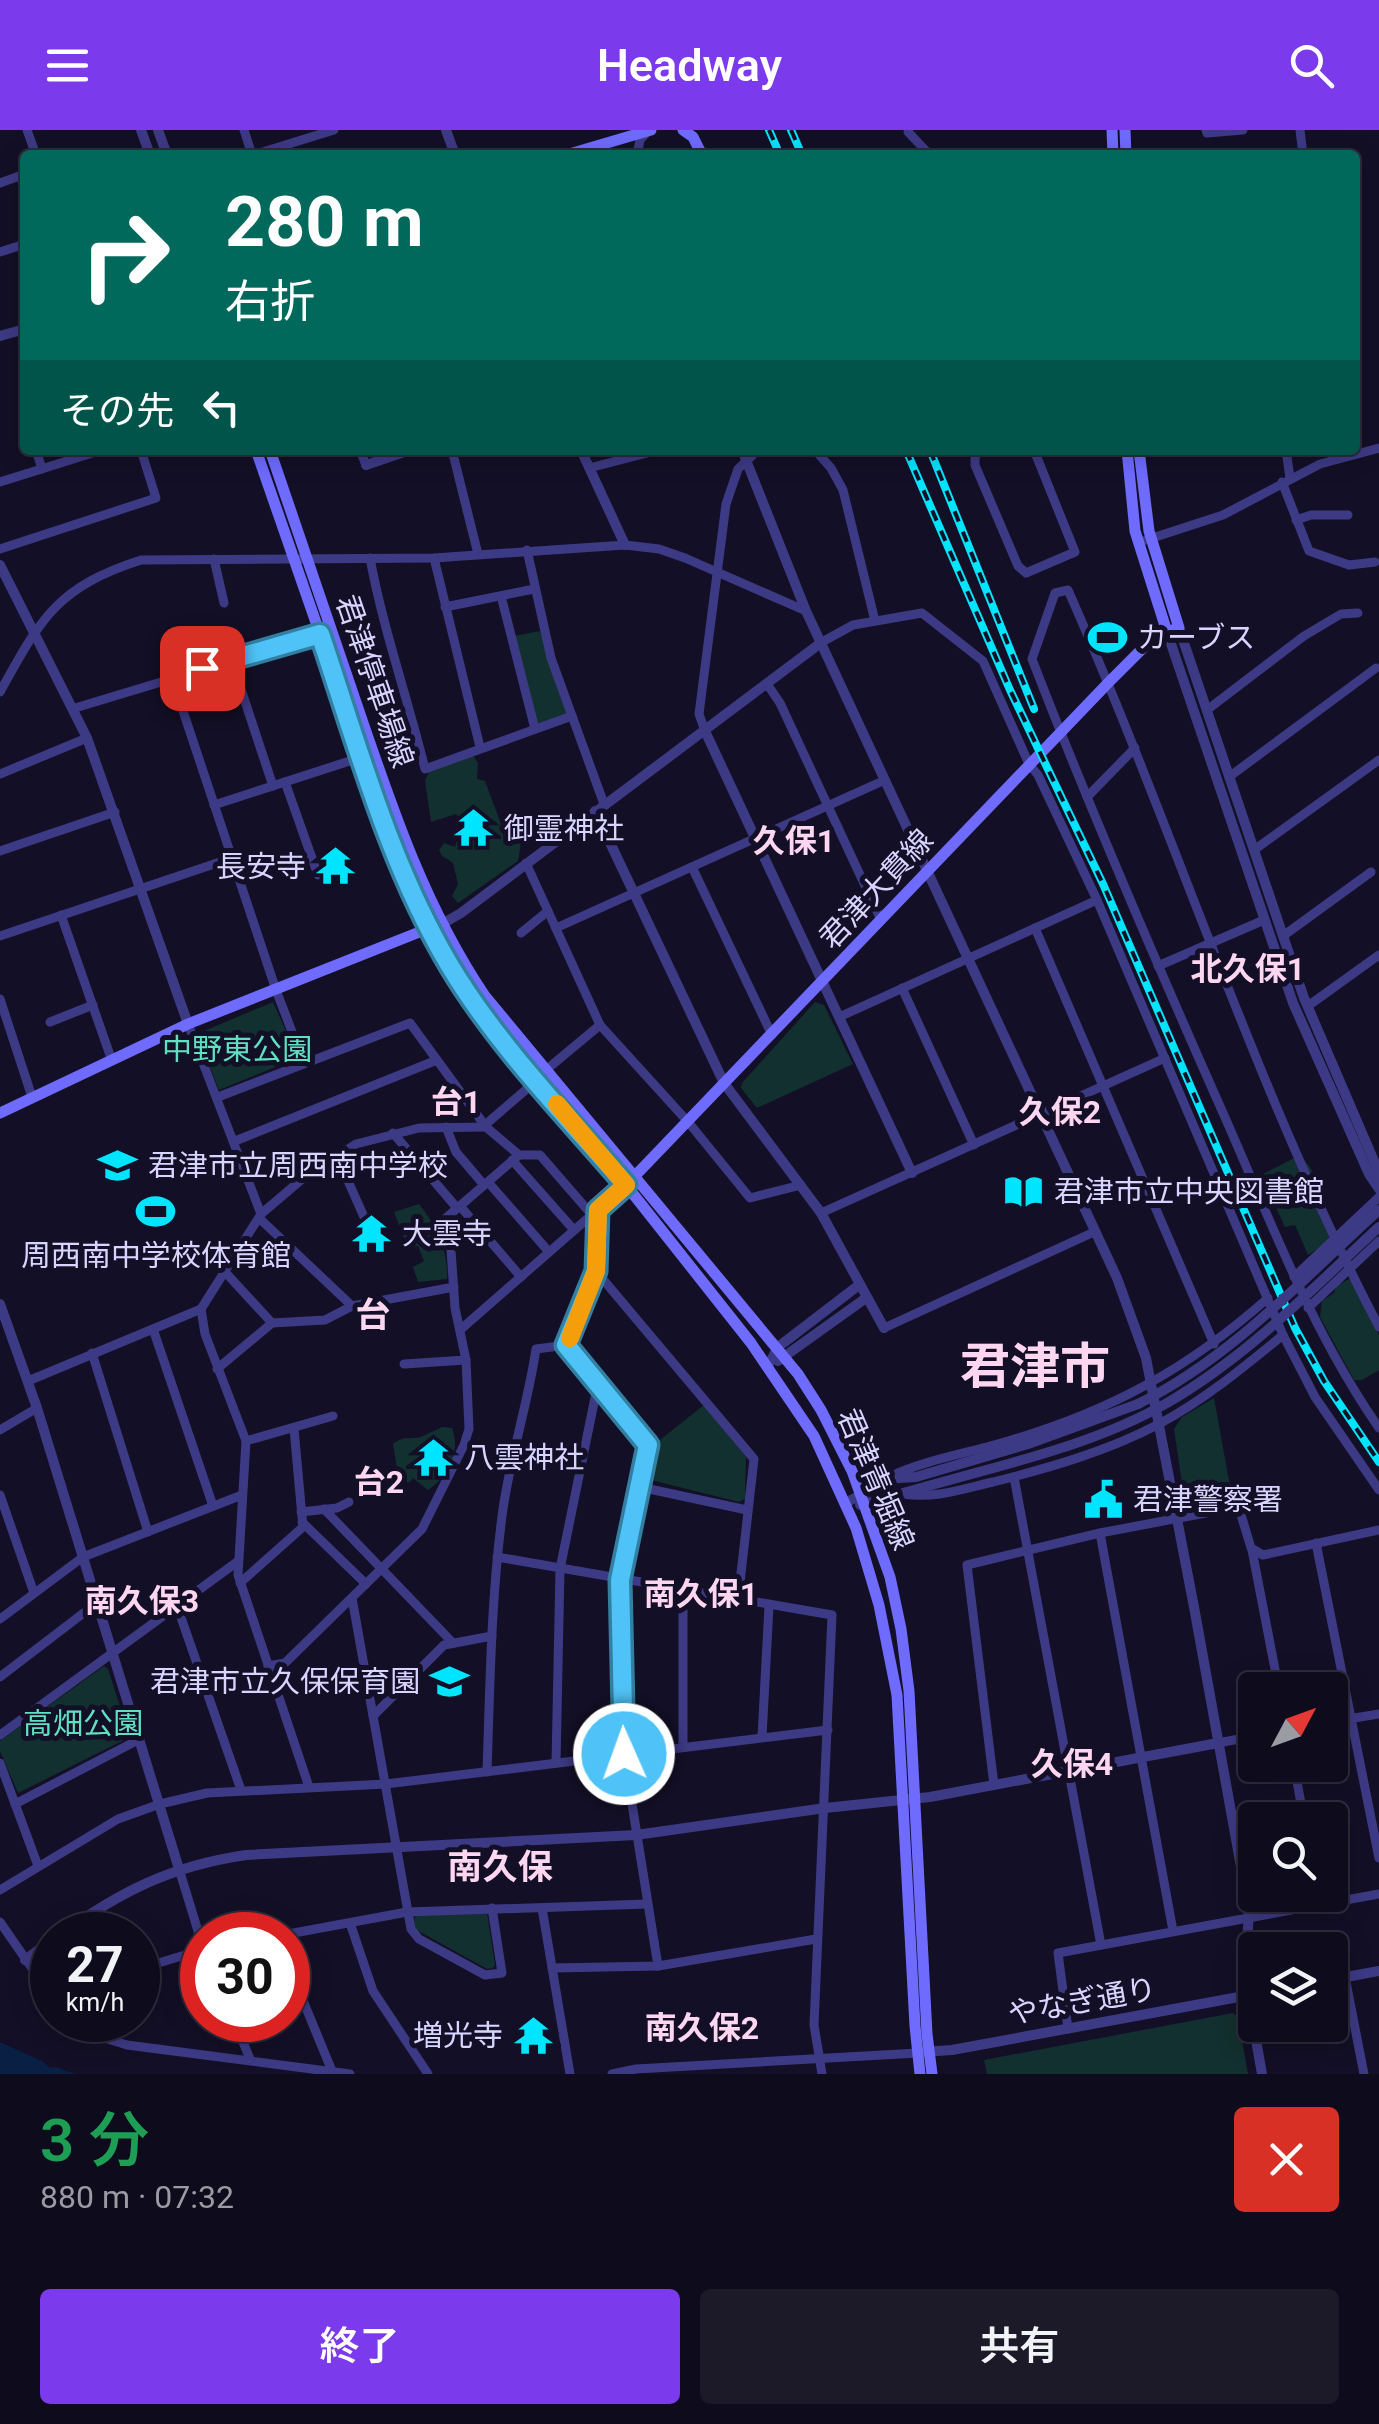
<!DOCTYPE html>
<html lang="ja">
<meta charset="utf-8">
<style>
:root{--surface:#0e0b1c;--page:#1c1929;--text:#f1f3f6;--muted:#9b9ba3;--line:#2e2b3b;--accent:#7c3aed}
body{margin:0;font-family:Roboto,"Noto Sans JP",sans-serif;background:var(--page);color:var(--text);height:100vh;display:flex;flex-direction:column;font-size:38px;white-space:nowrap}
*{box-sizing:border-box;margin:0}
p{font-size:32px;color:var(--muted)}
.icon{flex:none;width:55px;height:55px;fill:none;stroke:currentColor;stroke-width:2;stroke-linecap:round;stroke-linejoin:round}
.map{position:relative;height:1944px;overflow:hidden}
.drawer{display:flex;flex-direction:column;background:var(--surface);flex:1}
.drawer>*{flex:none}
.banner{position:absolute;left:20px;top:20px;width:1340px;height:305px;border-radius:10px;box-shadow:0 5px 25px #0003,0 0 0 2px var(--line);background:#00695c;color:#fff;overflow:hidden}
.needle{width:65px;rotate:49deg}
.fabs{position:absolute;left:1238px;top:1542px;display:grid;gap:20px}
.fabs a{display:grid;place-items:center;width:110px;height:110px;border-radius:10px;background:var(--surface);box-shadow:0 5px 25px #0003,0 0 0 2px var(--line);font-size:50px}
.speed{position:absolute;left:30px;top:1782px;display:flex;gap:20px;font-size:50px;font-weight:700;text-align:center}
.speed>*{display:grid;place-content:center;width:130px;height:130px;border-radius:50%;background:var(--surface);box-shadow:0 5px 25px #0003,0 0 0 2px var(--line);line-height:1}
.speed small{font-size:25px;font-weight:400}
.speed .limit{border:15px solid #d22;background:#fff;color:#111}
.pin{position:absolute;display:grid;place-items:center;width:85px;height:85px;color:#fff;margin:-42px;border-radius:20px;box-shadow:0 5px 15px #0006}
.me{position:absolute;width:110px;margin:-55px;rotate:358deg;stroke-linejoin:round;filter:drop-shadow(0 0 8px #0008)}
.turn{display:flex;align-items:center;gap:35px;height:210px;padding:0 40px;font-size:45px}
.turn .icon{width:130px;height:130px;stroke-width:2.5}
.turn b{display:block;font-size:70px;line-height:85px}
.then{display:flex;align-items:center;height:95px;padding:0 40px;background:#0003;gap:20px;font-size:38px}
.round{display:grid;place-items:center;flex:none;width:105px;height:105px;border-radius:10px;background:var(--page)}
.overview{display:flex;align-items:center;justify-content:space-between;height:170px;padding:0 40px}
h1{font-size:60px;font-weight:600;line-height:75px;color:#1e9e55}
.button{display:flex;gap:20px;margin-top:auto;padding:20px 40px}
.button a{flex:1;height:115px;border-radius:10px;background:var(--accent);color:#fff;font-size:40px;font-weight:600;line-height:115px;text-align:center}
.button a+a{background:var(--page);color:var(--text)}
header{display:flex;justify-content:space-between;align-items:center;height:130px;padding:0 40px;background:var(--accent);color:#fff;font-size:45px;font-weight:600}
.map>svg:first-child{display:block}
.green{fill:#12302f}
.water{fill:#0a1f44}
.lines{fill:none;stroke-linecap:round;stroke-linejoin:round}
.minor{stroke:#3d3a85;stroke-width:9}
.tertiary{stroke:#3d3a85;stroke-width:10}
.secondary{stroke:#6f6bff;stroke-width:11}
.rail-casing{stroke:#00e5ff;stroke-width:8}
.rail{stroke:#130f26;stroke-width:4;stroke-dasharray:11;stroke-linecap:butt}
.tertiary-bridge{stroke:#3d3a85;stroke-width:10}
.route-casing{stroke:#337fa1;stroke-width:25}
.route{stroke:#4fc3f7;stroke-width:18}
.slow{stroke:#f59e0b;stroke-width:18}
.labels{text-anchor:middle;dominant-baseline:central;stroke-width:10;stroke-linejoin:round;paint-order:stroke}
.poi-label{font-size:30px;fill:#d9d4ff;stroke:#130f26;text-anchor:start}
.street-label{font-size:30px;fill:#d9d4ff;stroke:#130f26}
.park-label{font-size:30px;fill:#5fe0c0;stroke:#130f26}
.neighbourhood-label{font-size:32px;font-weight:bold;fill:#ffd6f0;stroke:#130f26}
.quarter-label{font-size:35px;font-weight:bold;fill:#ffd6f0;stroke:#130f26}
.town-label{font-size:50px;font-weight:bold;fill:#ffd6f0;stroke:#130f26}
</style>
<header><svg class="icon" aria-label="menu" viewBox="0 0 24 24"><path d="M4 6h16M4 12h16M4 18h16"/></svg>Headway<svg class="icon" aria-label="search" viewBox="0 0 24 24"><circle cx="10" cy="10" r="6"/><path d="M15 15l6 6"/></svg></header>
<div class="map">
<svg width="1379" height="1944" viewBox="0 0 1379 1944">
<rect width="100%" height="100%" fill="#130f26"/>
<g class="green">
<path d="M540 501 567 582 565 586 537 594 514 506Z"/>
<path d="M472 624 478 633 477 649 485 651 501 694 518 692 527 707 521 713 518 731 458 773 452 766 458 754 453 733 442 726 439 720 444 713 455 717 457 711 486 702 490 694 483 688 465 695 456 684 431 692 425 651 429 642Z"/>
<path d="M273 872 295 921 293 930 219 960 198 907 199 903Z"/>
<path d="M815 872 824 875 853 934 757 978 741 958 742 953Z"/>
<path d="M1298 1026C1321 1038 1324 1083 1330 1106L1324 1115 1308 1125 1295 1095 1285 1097 1261 1045Z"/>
<path d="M419 1074C436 1094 449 1123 447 1149L418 1152 413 1137 424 1131 418 1116 408 1118 394 1082Z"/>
<path d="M1351 1148 1379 1205V1240L1362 1250H1354L1320 1187 1322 1171 1334 1163 1336 1156Z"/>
<path d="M1214 1268 1232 1367 1185 1374 1174 1299 1182 1287Z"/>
<path d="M704 1275 746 1327 745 1369 739 1372 647 1349 656 1313Z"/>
<path d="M442 1297 452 1298C461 1322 449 1346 428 1360L413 1348 410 1352 399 1351 393 1314C404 1305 409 1310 421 1307 428 1304 435 1300 442 1297Z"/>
<path d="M104 1536 108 1539 128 1601 122 1611 18 1663 0 1621V1611Z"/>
<path d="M487 1783 495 1835 493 1838 487 1839 413 1798 415 1786Z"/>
<path d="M1233 1883 1238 1887 1248 1944H987L984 1930Z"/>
</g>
<path class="water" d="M0 1912 42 1931 50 1938 55 1937 76 1944H0Z"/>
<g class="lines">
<g class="minor">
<path d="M27 0 36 25"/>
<path d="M244 0 252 25"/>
<path d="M1206 0 1207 3 1243 0"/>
<path d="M1300 0 1303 25"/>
<path d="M908 2 930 25"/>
<path d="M253 25 334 0"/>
<path d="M637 25 640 10 648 1"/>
<path d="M0 53 25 44"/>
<path d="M0 122 25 114"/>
<path d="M25 281V284"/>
<path d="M36 320 42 339"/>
<path d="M360 320 366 335"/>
<path d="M452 320 478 424"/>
<path d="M815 320 831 338 843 360 875 491"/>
<path d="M983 320 975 326V335L1018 436 1026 443 1075 422 1034 320"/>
<path d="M1286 320 1290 348"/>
<path d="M589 338 659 320"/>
<path d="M0 352 102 320"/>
<path d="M1282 352 1309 421 1349 435 1375 432"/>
<path d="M1296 390 1311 385H1348"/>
<path d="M1146 410 1223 385 1320 334 1379 318"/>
<path d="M0 419 156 368 141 320"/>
<path d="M527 420 551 528 604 674"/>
<path d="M370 428C383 499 408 569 425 639L572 586"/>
<path d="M434 428 480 617"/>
<path d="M214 429 224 473"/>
<path d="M501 466 535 599"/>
<path d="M445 477 534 459"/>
<path d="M822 512 853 495 922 483 983 531 1029 634 1038 645 1097 770 1283 1205 1315 1267 1379 1360"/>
<path d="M231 529 273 656"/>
<path d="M172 548 276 860 304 933"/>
<path d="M767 554 780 573 881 790"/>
<path d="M0 562C41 488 57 457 141 430L434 428 625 415 659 419 685 428 806 481"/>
<path d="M75 578 320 504"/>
<path d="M1207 580 1304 506 1341 484 1358 483"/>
<path d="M705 601 699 584 726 374 738 339 758 320"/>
<path d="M0 644 87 608"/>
<path d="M1229 647 1376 538"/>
<path d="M285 652 318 745"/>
<path d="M1087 667 1135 618"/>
<path d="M214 675 362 627"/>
<path d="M1254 720 1379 630"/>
<path d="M0 721 115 682"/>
<path d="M526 733 600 895 689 993 750 1068 801 1055"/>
<path d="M692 737 772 905"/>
<path d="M61 785 111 928"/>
<path d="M556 798 885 650"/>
<path d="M1035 798 1214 1214"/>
<path d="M521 803 548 781"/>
<path d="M0 806 232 728"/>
<path d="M1283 806 1371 742"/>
<path d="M1158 836 1264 790"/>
<path d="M902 858 974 1015"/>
<path d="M0 869 32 967"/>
<path d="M1308 876 1379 825"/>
<path d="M839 887 1097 770"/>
<path d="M50 892 93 875"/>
<path d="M188 894 261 1084"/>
<path d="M546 940 600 895"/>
<path d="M218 967 410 893 437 930"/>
<path d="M485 995 536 951"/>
<path d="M446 997 456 1022 484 1055"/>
<path d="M393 1003 457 1078"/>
<path d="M235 1011 437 930 486 997 519 1025H540L592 1085"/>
<path d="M337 1026 364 1087"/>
<path d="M512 1030 574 1100"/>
<path d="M488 1052 549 1122"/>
<path d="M460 1076 521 1147"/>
<path d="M821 1083 1165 928"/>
<path d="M259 1088 352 1176"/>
<path d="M596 1141 754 1329 738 1470"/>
<path d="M225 1142 272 1193"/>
<path d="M1294 1147 1379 1067"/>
<path d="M1308 1178 1379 1111"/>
<path d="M201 1179 205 1204 246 1311 238 1445 309 1657"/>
<path d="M1379 1197C1255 960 1176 704 1068 460L1055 463 1032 529C1092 685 1159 839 1227 992 1273 1097 1313 1203 1379 1298"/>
<path d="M884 1198 1094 1102"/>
<path d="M153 1199 213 1376"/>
<path d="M460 1200 626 1055"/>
<path d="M567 1215 648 1315 620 1449 624 1624 658 1836"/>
<path d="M567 1215 596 1141 597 1080"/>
<path d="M92 1223 148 1402"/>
<path d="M404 1234 466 1230"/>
<path d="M217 1239 272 1193 325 1190 352 1176 454 1157"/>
<path d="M28 1251 201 1179 261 1084 301 1050 356 1014 419 998 486 997"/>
<path d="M0 1300 37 1278"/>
<path d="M246 1311 333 1286"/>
<path d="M891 1346C928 1329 969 1323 1008 1311 1111 1281 1189 1238 1268 1168"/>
<path d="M1014 1347 1101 1815"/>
<path d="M640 1357 747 1380"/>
<path d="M903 1364C935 1369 962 1359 993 1352 1049 1338 1108 1321 1159 1294 1204 1270 1244 1237 1283 1205"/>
<path d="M0 1365 34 1463"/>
<path d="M324 1379 453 1513"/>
<path d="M301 1382 337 1378 349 1372"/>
<path d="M302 1392 366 1454"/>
<path d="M1100 1403 1173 1801"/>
<path d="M1316 1413 1379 1728"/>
<path d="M1252 1420 1279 1560"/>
<path d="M497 1427 832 1485 814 1895 822 1944"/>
<path d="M240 1453 303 1397 294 1299"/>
<path d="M352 1468 411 1799 419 1809 485 1845 502 1843 492 1778"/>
<path d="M177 1476 241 1660"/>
<path d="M0 1489 83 1427 242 1365"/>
<path d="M268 1536 285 1533 422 1399 464 1315 469 1299 466 1230 455 1178 451 1120 439 1094 519 1025"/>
<path d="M0 1547 98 1472"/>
<path d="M373 1586 444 1515 492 1506"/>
<path d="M1330 1592 1379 1584"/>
<path d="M0 1605 237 1432"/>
<path d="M762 1607 769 1476"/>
<path d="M1218 1613 1255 1606"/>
<path d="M683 1617V1461"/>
<path d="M0 1633 38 1736"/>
<path d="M556 1633 560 1439 598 1253"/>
<path d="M1294 1635 1304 1690"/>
<path d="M487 1642C490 1554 491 1466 503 1379 511 1324 528 1273 536 1219L567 1215"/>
<path d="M994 1655 967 1435 1100 1403 1232 1378H1239L1251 1418 1263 1425 1379 1400"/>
<path d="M15 1674 140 1609"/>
<path d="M179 1739 202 1814"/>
<path d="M0 1760 118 1689 160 1674 207 1663 386 1654 828 1600"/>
<path d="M542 1778 570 1944"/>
<path d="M0 1792 52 1867"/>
<path d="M350 1793 373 1861 428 1944"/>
<path d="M283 1805 407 1782 647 1774"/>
<path d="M288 1834 332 1941"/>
<path d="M552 1838 658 1836 816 1809"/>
<path d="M138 1839 202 1820"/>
<path d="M1345 1847 1364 1944"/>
<path d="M73 1890 98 1906 127 1915 350 1944"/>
<path d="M234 1890 250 1929"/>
<path d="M1068 1899 1058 1823 1379 1764"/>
<path d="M612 1944 636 1939 918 1923"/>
</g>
<g class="tertiary">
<path d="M141 0 150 25"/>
<path d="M158 0 167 25"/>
<path d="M446 0 455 25"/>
<path d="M0 206 25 199"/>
<path d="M581 320 625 415"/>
<path d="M742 320 806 481 1117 1148 1146 1228 1194 1477 1249 1781 1245 1847 1262 1944"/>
<path d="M366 335 410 320"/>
<path d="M0 435 87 608 188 894"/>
<path d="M1179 498 1304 868 1377 1038 1378 1053"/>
<path d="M1167 502 1293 873 1369 1044 1379 1059"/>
<path d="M705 601 912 1043"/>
<path d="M595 681 724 953 821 1083 884 1198"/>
<path d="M442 794 461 783 822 512"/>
<path d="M0 1174 37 1278 179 1739"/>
<path d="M778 1231 866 1168"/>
<path d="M768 1236 778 1217 859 1155"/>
<path d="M845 1373 875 1358 883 1349 916 1347 1028 1314 1138 1274"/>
<path d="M860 1375 921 1358"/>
<path d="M60 1805C121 1761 171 1736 246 1725L636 1705 825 1678 930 1667 1218 1613"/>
<path d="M25 1830 52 1810"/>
<path d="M1330 1850 1379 1841"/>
<path d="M921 1922 952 1920 1255 1864"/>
</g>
<g class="secondary">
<path d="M683 0 693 7 702 25"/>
<path d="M1112 0 1113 25"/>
<path d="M1125 0 1126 25"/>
<path d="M566 25 651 0"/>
<path d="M256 320 401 737 448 833 486 892 626 1055 751 1213 814 1306 856 1398 879 1475 897 1565 915 1896 920 1944"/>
<path d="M270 320C299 407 329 494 359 581 393 681 426 779 485 866L798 1244 821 1280 852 1341 890 1447 901 1499 909 1561 927 1904 932 1944"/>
<path d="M1127 320 1135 401 1167 502"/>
<path d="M0 983 188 894 432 797"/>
<path d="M632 1049 1109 552 1156 505 1179 498 1149 401 1139 320"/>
</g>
<defs>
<g id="rail">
<path d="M769 0 780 25"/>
<path d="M791 0 802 25"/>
<path d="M906 320 1010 560 1103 754 1295 1198 1324 1251 1379 1332"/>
<path d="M930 320 1034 579"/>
</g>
</defs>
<use href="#rail" class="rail-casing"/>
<use href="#rail" class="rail"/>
<g class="tertiary-bridge">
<path d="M1138 1274C1231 1228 1303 1149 1379 1080"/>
<path d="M921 1358C1004 1334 1092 1316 1167 1273 1247 1227 1312 1159 1379 1097"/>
</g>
</g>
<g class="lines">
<defs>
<path id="route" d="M202 538 320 504C358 616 389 734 450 836 498 916 565 984 626 1055L598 1080 596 1141 566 1215 648 1315 620 1450 624 1624"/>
</defs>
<use href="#route" class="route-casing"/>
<use href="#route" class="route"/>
<path class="slow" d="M557 974 626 1055 598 1080 596 1141 570 1208"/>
</g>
<defs>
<symbol id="stadium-bare" viewBox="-9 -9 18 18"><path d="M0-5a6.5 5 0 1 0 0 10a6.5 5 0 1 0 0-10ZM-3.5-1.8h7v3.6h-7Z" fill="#00e5ff" stroke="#130f26" stroke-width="2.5" paint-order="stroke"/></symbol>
<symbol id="temple-bare" viewBox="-9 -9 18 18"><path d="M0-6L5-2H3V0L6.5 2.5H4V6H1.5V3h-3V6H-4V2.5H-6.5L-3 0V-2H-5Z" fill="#00e5ff" stroke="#130f26" stroke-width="2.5" paint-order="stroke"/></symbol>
<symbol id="school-bare" viewBox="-9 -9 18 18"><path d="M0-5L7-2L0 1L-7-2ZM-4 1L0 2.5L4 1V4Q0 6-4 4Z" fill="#00e5ff" stroke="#130f26" stroke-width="2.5" paint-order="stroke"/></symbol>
<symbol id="library-bare" viewBox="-9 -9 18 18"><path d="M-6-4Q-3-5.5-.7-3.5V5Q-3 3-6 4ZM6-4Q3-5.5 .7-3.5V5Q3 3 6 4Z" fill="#00e5ff" stroke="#130f26" stroke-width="2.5" paint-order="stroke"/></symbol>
<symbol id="civic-bare" viewBox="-9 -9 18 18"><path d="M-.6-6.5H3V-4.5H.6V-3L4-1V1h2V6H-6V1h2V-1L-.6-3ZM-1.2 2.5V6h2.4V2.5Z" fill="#00e5ff" stroke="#130f26" stroke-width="2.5" paint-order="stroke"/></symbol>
</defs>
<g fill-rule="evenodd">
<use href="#stadium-bare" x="1080" y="480" width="55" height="55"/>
<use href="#temple-bare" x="446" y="670" width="55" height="55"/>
<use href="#temple-bare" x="308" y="708" width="55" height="55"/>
<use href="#school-bare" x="90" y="1008" width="55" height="55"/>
<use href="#library-bare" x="996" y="1034" width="55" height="55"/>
<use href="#stadium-bare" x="128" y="1054" width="55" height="55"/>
<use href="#temple-bare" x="344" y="1076" width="55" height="55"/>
<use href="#temple-bare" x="406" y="1300" width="55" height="55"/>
<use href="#civic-bare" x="1076" y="1342" width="55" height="55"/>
<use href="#school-bare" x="422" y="1524" width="55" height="55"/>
<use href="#temple-bare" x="506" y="1878" width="55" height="55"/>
</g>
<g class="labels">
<g class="poi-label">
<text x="1137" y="507">カーブス</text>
<text x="504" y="698">御霊神社</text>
<text x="306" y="736" text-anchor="end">長安寺</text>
<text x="148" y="1035">君津市立周西南中学校</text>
<text x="1054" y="1061">君津市立中央図書館</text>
<text x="402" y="1103">大雲寺</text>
<text x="156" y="1125" text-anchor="middle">周西南中学校体育館</text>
<text x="464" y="1327">八雲神社</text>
<text x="1133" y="1369">君津警察署</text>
<text x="420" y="1551" text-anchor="end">君津市立久保保育園</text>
<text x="503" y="1905" text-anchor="end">増光寺</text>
</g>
<g class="street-label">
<text transform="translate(375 551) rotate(71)">君津停車場線</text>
<text transform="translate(876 759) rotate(-47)">君津大貫線</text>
<text transform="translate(876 1349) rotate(67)">君津青堀線</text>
<text transform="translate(1082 1871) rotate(-10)">やなぎ通り</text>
</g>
<g class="park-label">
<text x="237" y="919">中野東公園</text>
<text x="83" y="1593">高畑公園</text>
</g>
<g class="neighbourhood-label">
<text x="794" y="711">久保1</text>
<text x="1248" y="839">北久保1</text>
<text x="456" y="972">台1</text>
<text x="1060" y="982">久保2</text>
<text x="379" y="1352">台2</text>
<text x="701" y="1464">南久保1</text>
<text x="142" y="1471">南久保3</text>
<text x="1072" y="1634">久保4</text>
<text x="702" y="1898">南久保2</text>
</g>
<g class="quarter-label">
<text x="373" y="1185">台</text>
<text x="500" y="1737">南久保</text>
</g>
<g class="town-label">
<text x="1035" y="1237">君津市</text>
</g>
</g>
</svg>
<div class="fabs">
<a><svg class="needle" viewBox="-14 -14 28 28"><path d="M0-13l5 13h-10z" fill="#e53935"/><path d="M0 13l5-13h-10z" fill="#9b9ba3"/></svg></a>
<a><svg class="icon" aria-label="search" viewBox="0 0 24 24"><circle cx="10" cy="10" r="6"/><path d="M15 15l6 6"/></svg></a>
<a><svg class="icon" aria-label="layers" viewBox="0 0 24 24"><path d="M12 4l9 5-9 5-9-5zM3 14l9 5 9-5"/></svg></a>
</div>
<div class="speed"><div>27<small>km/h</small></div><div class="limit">30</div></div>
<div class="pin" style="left:202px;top:538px;background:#d93025"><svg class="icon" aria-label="arrive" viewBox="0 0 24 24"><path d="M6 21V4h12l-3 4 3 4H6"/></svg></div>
<svg class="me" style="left:624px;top:1624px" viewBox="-20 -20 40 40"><circle r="17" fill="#4fc3f7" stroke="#fff" stroke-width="3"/><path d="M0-11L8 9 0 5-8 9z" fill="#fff"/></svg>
<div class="banner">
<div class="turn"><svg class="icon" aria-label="right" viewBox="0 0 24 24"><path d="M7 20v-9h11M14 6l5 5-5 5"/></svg><div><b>280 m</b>右折</div></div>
<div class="then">その先<svg class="icon" aria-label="left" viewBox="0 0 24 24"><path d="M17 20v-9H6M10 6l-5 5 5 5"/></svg></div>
</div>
</div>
<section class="drawer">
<div class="overview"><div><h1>3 分</h1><p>880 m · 07:32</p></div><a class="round" style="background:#d93025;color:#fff"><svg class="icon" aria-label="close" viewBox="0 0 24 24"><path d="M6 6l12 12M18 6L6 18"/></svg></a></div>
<div class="button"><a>終了</a><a>共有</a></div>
</section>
